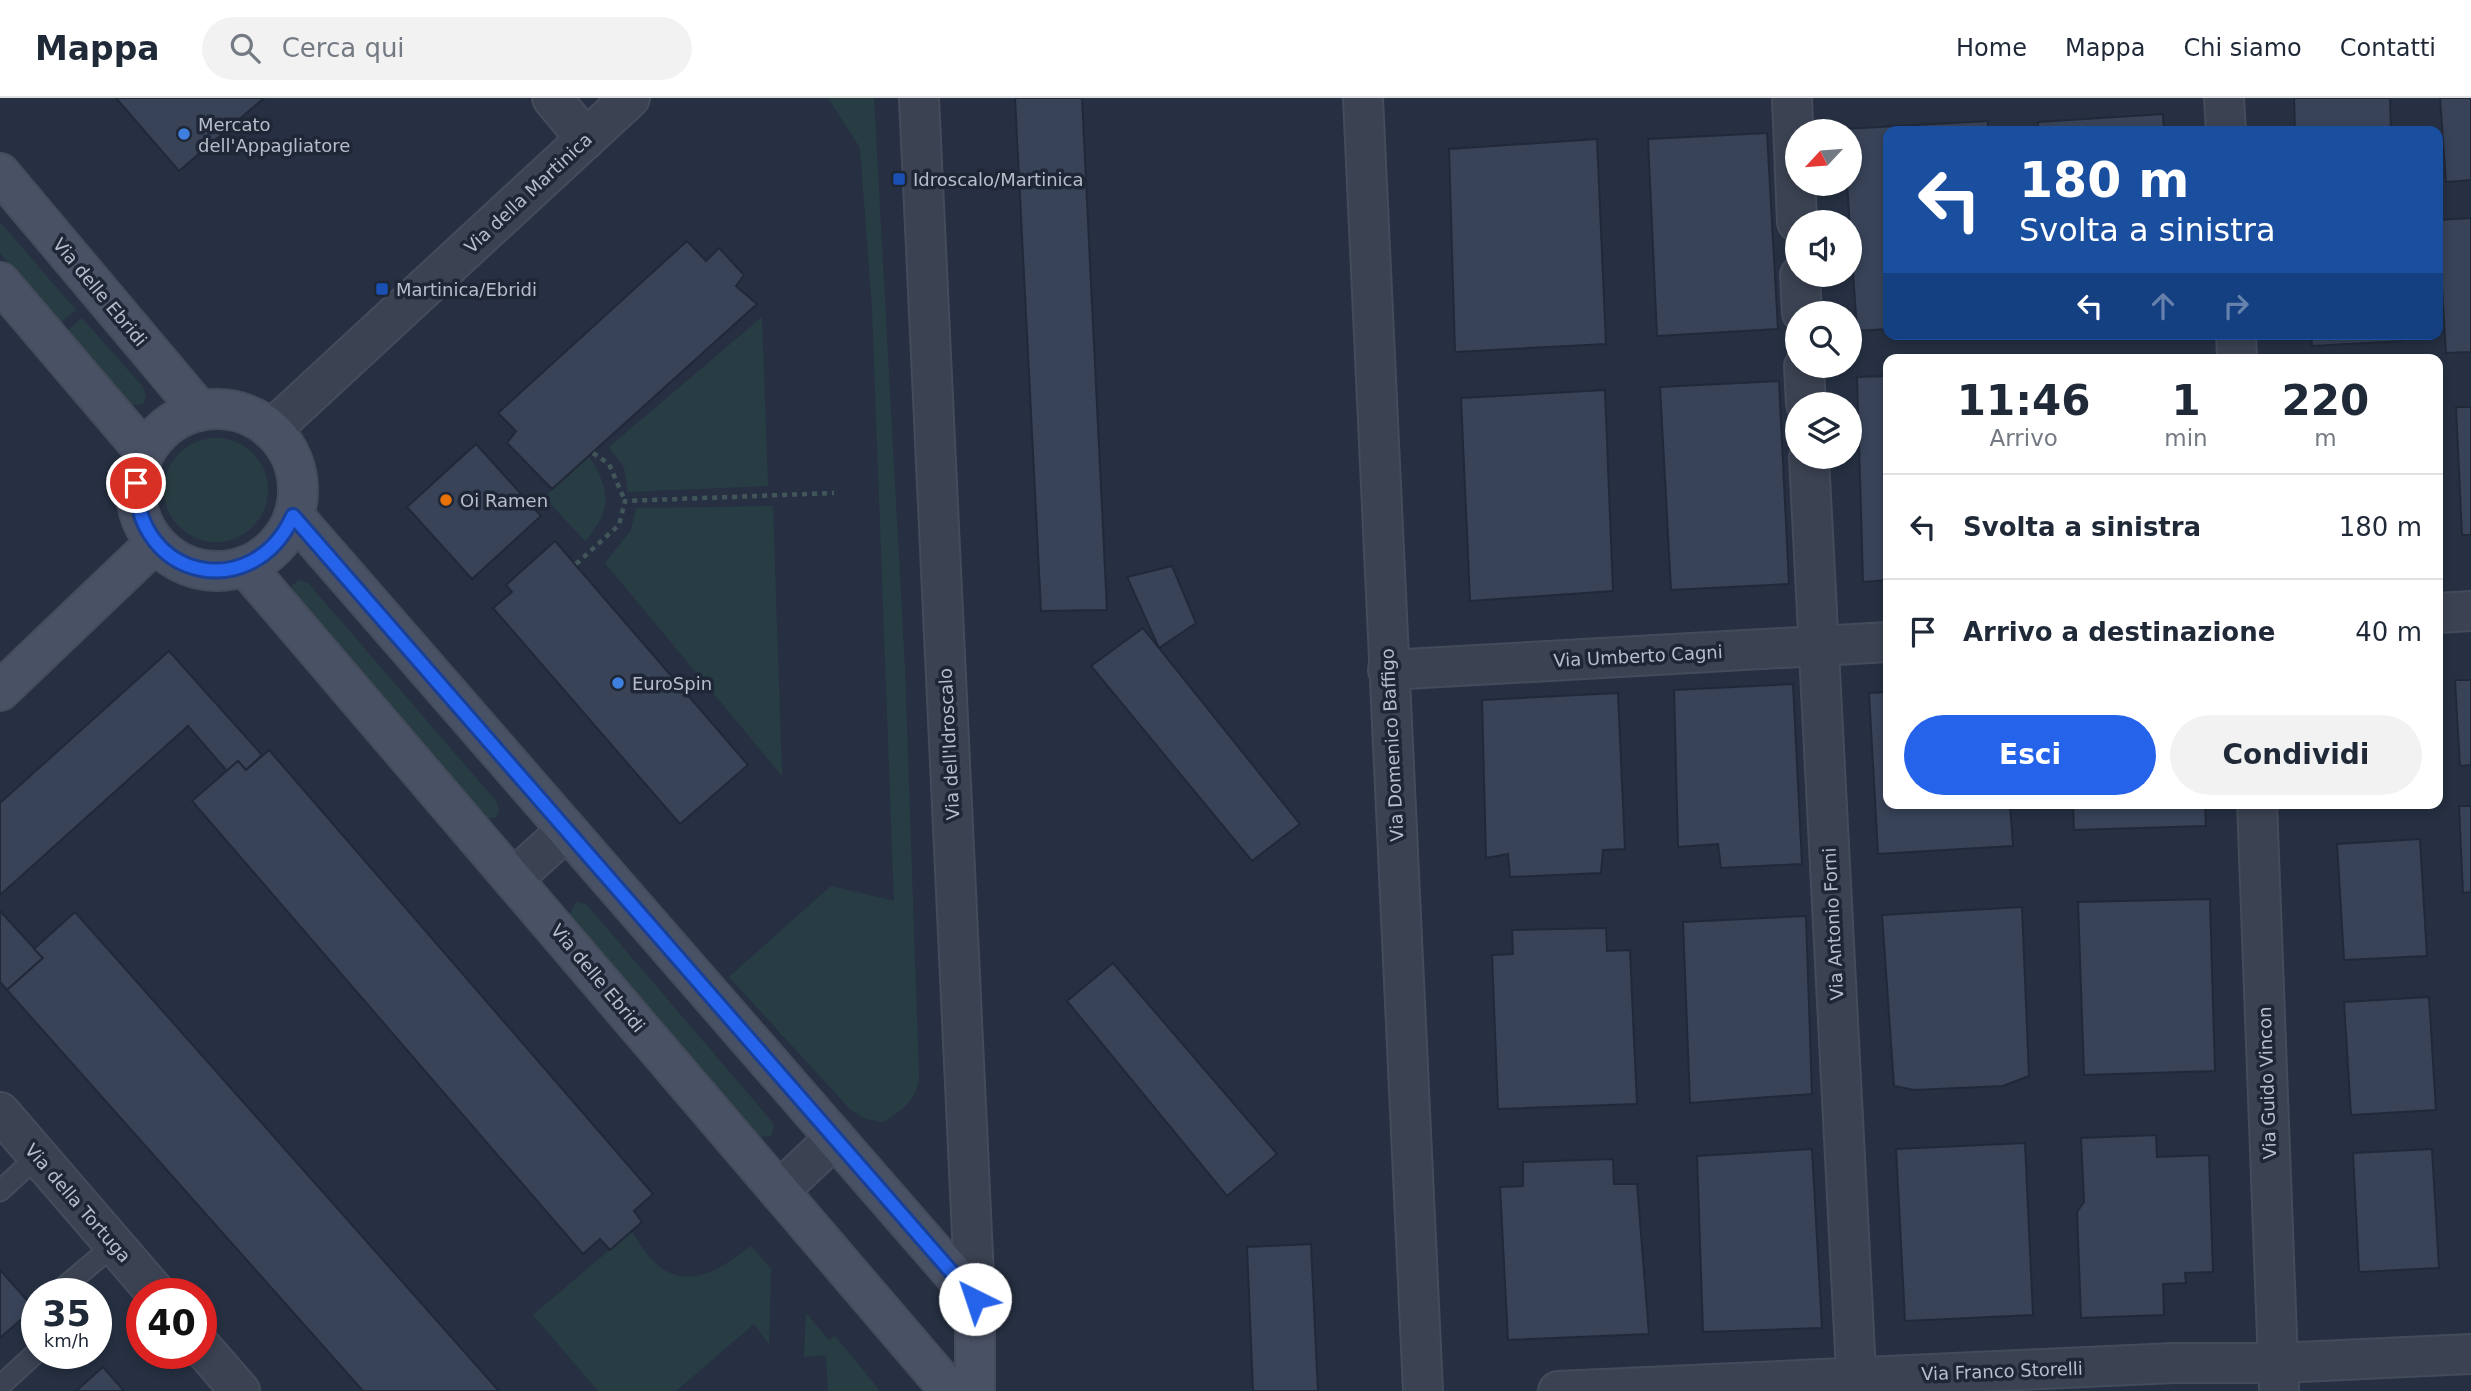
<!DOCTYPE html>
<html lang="it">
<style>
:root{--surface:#fff;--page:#f2f2f3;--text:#1f2937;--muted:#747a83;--line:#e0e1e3;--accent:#2563eb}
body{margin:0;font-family:"DejaVu Sans",sans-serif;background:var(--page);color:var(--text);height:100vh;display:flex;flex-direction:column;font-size:26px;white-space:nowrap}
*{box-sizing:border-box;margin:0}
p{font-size:23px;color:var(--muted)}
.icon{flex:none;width:38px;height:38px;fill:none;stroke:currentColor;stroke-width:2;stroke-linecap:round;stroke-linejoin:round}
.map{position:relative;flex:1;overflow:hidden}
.details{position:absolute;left:1883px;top:256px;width:560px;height:455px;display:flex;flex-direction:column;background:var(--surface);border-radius:14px;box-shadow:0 4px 10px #0003}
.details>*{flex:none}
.guide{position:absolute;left:1883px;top:28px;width:560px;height:214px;border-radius:14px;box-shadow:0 4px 10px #0003;background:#1a4fa0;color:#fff;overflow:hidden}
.needle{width:46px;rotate:244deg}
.buttons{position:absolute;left:1785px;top:21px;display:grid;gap:14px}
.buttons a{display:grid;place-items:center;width:77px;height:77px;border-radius:50%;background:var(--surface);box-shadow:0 4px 10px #0003;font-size:35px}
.speed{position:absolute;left:21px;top:1180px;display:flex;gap:14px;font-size:35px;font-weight:700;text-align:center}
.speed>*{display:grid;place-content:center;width:91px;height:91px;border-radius:50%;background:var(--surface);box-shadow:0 4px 10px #0003;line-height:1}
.speed small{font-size:18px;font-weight:400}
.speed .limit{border:10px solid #d22;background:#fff;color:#111}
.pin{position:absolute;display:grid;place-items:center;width:60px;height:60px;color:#fff;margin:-30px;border:4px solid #fff;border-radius:50%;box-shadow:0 2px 7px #0007}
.me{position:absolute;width:77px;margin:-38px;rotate:319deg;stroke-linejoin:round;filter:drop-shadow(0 0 5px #0008)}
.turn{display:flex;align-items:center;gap:24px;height:147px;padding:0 21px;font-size:32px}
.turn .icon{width:91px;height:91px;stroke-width:2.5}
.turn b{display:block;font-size:49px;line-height:60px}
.lanes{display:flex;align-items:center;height:66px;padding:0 21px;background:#0003;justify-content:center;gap:35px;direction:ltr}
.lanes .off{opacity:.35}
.eta{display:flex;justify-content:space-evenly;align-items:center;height:119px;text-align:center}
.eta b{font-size:42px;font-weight:800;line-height:49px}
.primary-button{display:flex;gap:14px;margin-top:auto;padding:14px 21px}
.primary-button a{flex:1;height:80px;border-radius:42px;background:var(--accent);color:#fff;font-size:28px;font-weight:800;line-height:80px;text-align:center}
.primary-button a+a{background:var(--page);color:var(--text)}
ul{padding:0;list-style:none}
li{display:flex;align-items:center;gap:21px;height:105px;padding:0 21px;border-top:2px solid var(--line)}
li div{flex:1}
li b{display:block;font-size:26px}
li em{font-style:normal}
header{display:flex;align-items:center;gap:42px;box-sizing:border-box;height:98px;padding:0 35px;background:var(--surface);border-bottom:2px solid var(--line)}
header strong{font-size:33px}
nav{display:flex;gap:38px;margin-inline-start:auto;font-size:24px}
.search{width:490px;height:63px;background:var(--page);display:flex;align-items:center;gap:18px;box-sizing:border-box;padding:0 24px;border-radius:38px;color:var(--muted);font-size:26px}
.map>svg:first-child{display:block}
.green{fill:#283d43}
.building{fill:#384358;stroke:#212939;stroke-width:2}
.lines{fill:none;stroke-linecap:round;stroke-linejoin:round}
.lane-casing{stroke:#444b5b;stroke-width:23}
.street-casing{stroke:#444b5b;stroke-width:42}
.secondary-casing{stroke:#444b5b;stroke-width:42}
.path{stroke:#42565a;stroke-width:4.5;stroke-dasharray:5 5;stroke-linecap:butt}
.lane{stroke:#3b4251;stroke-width:19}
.street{stroke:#3b4251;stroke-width:38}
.secondary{stroke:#495164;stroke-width:38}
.route-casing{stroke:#184099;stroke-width:18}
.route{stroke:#2563eb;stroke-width:12}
.shop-dot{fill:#3f7fe0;stroke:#1f2737;stroke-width:2.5}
.transit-dot{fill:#1a4fb4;stroke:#1f2737;stroke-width:2.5}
.food-dot{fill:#e8710a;stroke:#1f2737;stroke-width:2.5}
.labels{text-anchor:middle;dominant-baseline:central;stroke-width:7;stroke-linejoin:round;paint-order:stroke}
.poi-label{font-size:18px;fill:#b8bdcb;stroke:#1f2737;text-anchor:start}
.street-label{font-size:18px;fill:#b8bdcb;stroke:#1f2737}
</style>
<header>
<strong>Mappa</strong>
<div class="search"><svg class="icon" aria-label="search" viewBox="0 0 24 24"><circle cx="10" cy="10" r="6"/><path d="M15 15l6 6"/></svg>Cerca qui</div>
<nav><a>Home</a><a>Mappa</a><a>Chi siamo</a><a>Contatti</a></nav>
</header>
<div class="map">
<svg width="2471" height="1293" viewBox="0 0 2471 1293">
<rect width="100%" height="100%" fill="#263042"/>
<g class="green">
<path d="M828 0H874L905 571 919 979C917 1002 902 1013 883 1024L866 1021 851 1012 729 879 831 788 894 803 872 210 860 50Z"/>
<path d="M0 124 76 212 60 225 0 155Z"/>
<path d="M762 219 768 388 628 394 624 369 609 349Z"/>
<path d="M82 220 143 289 146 298 143 306 131 307 67 233Z"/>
<circle cx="216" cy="392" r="52"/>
<path d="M589 359C611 392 612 412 585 443L544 399Z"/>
<path d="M773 408 782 678 605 465 631 432 636 410Z"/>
<path d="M300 482 309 486 496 703 499 712 496 719 486 721 293 496 292 487Z"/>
<path d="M576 804 586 806 769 1020 774 1028 771 1038 758 1039 569 818Z"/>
<path d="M632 1133C666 1196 702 1187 751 1148L771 1171 769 1246 754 1226 676 1293H598L533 1217Z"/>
<path d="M806 1215 829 1242 835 1238 880 1293H828L826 1257 804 1259Z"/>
</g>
<g class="building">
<path d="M116 0H264L179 73Z"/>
<path d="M1015 0H1082L1107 512 1041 513Z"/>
<path d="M2294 0H2390L2391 33H2295Z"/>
<path d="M2440 0H2471V82L2446 84Z"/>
<path d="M2163 16 2164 33H2038V24Z"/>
<path d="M1988 23V33H1888V231L1857 233 1847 86H1850V33L1843 31Z"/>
<path d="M1767 35 1778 231 1657 238 1648 41Z"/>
<path d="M1597 41 1606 246 1455 254 1449 51Z"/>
<path d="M2471 120V254L2446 255 2438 122Z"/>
<path d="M687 143 706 163 719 150 744 177 736 188 757 206 552 391 507 345 516 333 498 315Z"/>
<path d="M2311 236H2402V243L2312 248Z"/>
<path d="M1888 278V482L1863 484 1857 279Z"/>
<path d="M1779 283 1789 486 1671 492 1660 289Z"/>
<path d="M1605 292 1613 493 1470 503 1461 300Z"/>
<path d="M2456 309H2471V437H2462Z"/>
<path d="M476 346 541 418 472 481 407 409Z"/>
<path d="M555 443 748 667 680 726 493 510 512 494 506 487Z"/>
<path d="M1172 468 1196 525 1159 550 1127 479Z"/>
<path d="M1143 530 1300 726 1252 763 1091 568Z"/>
<path d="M169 553 262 657 246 672 238 663 227 673 188 628 0 797V705Z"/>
<path d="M2455 582H2471V667L2460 668Z"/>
<path d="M1793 586 1802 766 1721 770 1718 746 1678 749 1674 592Z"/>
<path d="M1888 594V705H2010L2013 748 1878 756 1869 595Z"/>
<path d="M1618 595 1625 751 1603 752 1601 775 1510 779 1508 756 1486 760 1482 602Z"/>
<path d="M269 652 653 1096 634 1113 642 1124 610 1152 600 1141 583 1156 192 703 238 663 246 672Z"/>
<path d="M2073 705H2205L2206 728 2074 732Z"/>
<path d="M2459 708H2471V794L2463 795Z"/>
<path d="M2420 741 2427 858 2344 862 2337 746Z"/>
<path d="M2210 801 2215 973 2084 977 2078 804Z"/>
<path d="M2022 809 2029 978 2003 988 1914 992 1894 988 1882 817Z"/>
<path d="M0 813 43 860 7 892 0 884Z"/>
<path d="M75 814 499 1293H363L7 892 43 860 34 851Z"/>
<path d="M1806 818 1812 996 1690 1005 1683 824Z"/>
<path d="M1606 830 1607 853 1630 852 1637 1006 1498 1011 1492 857 1513 856 1512 832Z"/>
<path d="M1113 865 1277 1056 1227 1098 1067 903Z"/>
<path d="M2429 899 2436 1012 2351 1017 2344 904Z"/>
<path d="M2156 1037 2157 1059 2209 1057 2213 1174 2185 1175 2186 1185 2163 1186 2164 1217 2081 1220 2077 1114 2084 1104 2081 1040Z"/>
<path d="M2025 1045 2033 1217 1905 1223 1896 1051Z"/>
<path d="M1812 1051 1822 1230 1703 1234 1697 1058Z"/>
<path d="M2432 1051 2439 1170 2359 1174 2353 1055Z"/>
<path d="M1613 1061 1614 1086H1637L1649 1236 1508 1242 1500 1089 1523 1088V1064Z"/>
<path d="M1311 1146 1318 1293H1253L1247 1149Z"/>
<path d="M0 1172 34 1210 0 1240Z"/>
<path d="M103 1269 124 1293H76Z"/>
</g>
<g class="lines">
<defs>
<g id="lane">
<path d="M0 1093 38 1058"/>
<path d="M57 1195 114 1147"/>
<path d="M0 1288 37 1254"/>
</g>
<g id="street">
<path d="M552 0 586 41"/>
<path d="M919 0 975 1201"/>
<path d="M1363 0 1423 1293"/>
<path d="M1792 0 1797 124"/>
<path d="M2224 0 2226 33"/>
<path d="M1800 177 1802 215"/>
<path d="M2236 236 2237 261"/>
<path d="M1804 268 1806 306"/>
<path d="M271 332 630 0"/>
<path d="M1809 359 1857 1293"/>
<path d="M2438 515 2471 513"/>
<path d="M1388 572 1888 544"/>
<path d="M2257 705 2279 1293"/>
<path d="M513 781 567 732"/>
<path d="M0 1014 156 1195"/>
<path d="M779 1093 835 1040"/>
<path d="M201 1248 240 1293"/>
<path d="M1558 1293 2174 1265H2278L2471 1256"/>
</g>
<g id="secondary">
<path d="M0 75 200 313"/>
<path d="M0 184 145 354"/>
<circle cx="217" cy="392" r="81"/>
<path d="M294 418 975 1201V1293"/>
<path d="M245 468 950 1293"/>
<path d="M0 593 155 445"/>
</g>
</defs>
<use href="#lane" class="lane-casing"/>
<use href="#street" class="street-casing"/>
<use href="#secondary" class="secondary-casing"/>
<g class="path">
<path d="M593 355 609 366 625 403"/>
<path d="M576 466 619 427 625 403 834 395"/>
</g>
<use href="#lane" class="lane"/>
<use href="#street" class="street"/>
<use href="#secondary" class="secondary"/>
</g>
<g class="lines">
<defs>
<path id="route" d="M136 385C137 482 253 506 293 418L975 1201"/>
</defs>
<use href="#route" class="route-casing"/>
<use href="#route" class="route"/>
</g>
<g class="shop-dot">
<circle cx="184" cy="36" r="7"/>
<circle cx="618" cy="585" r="7"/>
</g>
<g class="transit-dot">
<rect x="892" y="74" width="14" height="14" rx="3.5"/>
<rect x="375" y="184" width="14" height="14" rx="3.5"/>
</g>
<circle class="food-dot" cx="446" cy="402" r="7"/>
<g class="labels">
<g class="poi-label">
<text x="198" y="26">Mercato<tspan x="198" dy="21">dell'Appagliatore</tspan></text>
<text x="913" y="81">Idroscalo/Martinica</text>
<text x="396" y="191">Martinica/Ebridi</text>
<text x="460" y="402">Oi Ramen</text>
<text x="632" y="585">EuroSpin</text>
</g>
<g class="street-label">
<text transform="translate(528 95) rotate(-43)">Via della Martinica</text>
<text transform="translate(100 194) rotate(50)">Via delle Ebridi</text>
<text transform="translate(1638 558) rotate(-3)">Via Umberto Cagni</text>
<text transform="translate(949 646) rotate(-93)">Via dell'Idroscalo</text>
<text transform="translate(1392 647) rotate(-93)">Via Domenico Baffigo</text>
<text transform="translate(1833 826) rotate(-93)">Via Antonio Forni</text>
<text transform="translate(598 880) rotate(50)">Via delle Ebridi</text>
<text transform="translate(2267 985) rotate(-92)">Via Guido Vincon</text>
<text transform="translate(78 1105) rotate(49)">Via della Tortuga</text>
<text transform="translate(2002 1273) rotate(-2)">Via Franco Storelli</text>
</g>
</g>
</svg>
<div class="buttons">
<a><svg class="needle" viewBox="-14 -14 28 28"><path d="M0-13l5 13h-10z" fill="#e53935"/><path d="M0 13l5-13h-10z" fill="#747a83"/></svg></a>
<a><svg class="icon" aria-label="sound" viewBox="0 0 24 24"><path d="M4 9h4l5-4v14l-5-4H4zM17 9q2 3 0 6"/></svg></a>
<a><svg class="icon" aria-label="search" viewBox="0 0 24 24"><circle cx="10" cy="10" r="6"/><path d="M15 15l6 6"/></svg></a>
<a><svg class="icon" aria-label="layers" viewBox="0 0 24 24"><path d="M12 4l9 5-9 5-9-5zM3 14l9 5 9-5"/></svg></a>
</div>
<div class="speed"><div>35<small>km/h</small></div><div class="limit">40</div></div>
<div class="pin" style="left:136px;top:385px;background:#d93025"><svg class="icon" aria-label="arrive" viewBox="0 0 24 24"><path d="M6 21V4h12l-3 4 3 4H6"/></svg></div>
<svg class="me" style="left:975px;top:1201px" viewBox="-20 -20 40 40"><circle r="19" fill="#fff"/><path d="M0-13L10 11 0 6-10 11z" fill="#2563eb"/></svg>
<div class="guide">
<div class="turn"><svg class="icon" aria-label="left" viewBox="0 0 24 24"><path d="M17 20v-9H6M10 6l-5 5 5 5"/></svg><div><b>180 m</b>Svolta a sinistra</div></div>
<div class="lanes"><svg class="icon" aria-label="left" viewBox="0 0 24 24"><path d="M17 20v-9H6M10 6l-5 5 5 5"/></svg><svg class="icon off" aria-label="ahead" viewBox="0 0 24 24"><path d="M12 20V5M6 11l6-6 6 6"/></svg><svg class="icon off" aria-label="right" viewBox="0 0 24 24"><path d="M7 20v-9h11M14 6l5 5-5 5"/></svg></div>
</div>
<section class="details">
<div class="eta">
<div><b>11:46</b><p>Arrivo</p></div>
<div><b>1</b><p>min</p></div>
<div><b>220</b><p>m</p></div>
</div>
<ul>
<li><svg class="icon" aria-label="left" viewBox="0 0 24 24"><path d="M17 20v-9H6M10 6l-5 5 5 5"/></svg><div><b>Svolta a sinistra</b></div><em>180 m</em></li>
<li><svg class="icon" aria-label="arrive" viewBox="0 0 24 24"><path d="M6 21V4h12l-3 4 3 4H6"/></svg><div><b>Arrivo a destinazione</b></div><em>40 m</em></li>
</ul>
<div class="primary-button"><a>Esci</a><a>Condividi</a></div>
</section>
</div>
